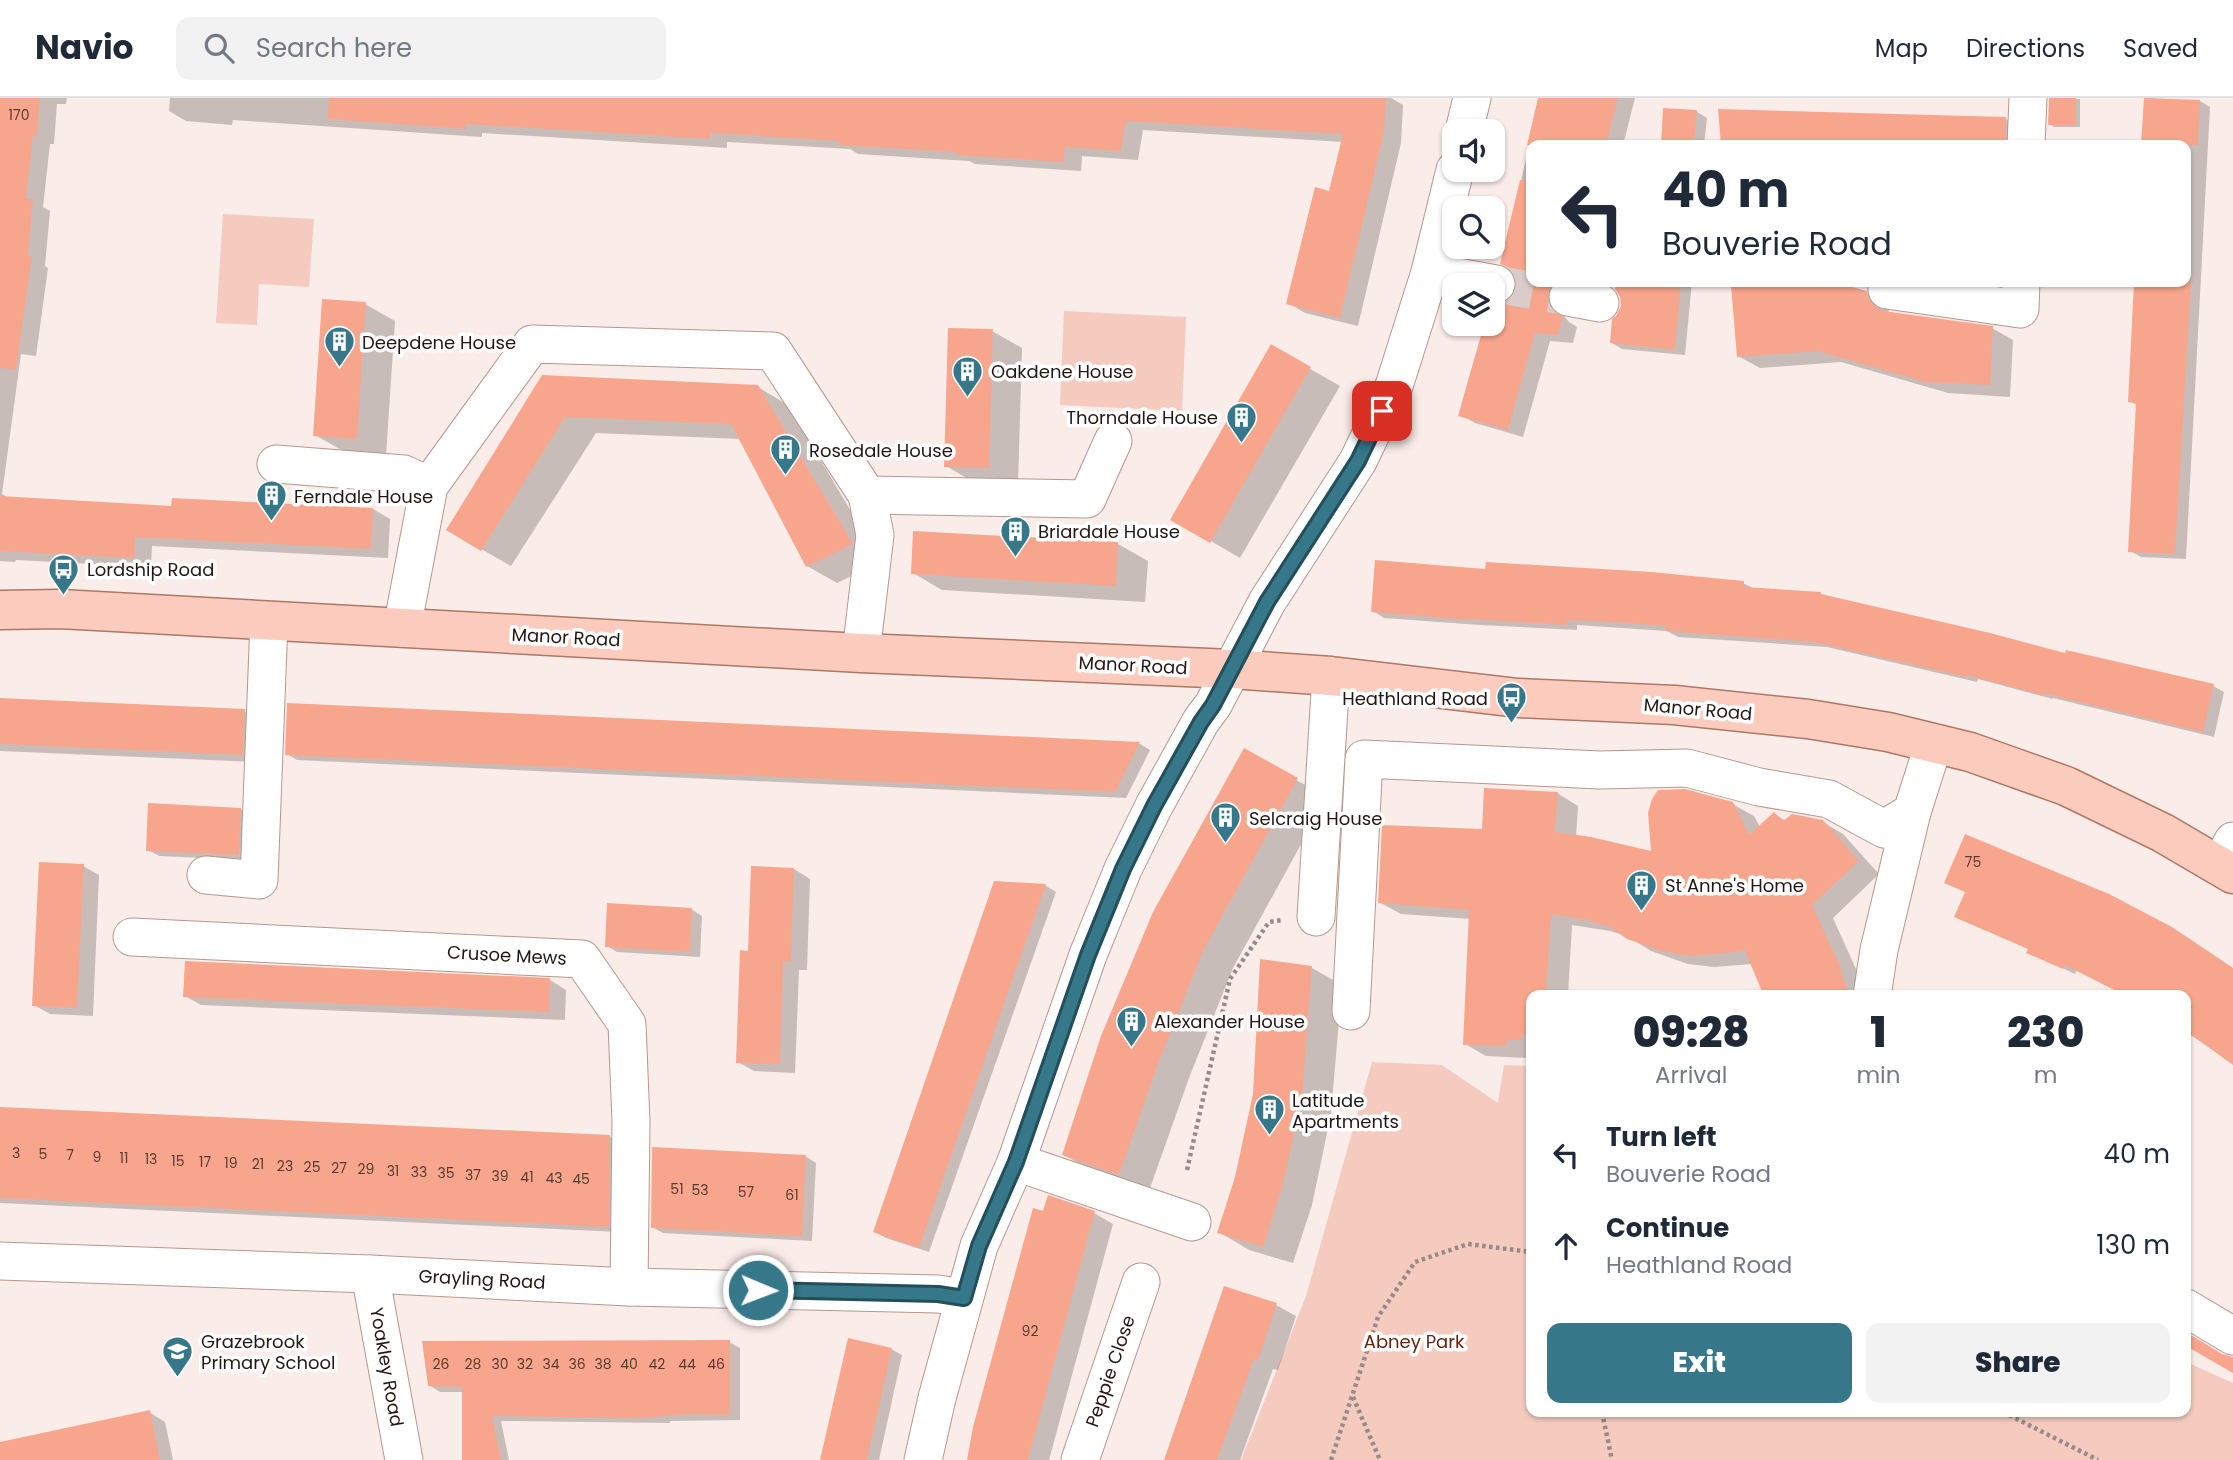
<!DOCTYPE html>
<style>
:root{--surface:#fff;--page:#f2f2f3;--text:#1f2937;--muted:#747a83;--line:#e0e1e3;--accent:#36788a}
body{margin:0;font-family:Poppins,sans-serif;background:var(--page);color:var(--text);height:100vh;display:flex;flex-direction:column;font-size:26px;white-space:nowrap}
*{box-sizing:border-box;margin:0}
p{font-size:23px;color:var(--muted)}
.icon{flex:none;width:38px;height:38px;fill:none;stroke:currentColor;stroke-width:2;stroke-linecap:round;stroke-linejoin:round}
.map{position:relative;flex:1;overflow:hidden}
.drawer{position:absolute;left:1526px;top:892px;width:665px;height:427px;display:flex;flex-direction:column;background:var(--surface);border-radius:14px;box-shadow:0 2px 5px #0004}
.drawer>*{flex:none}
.guide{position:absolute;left:1526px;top:42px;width:665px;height:147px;border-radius:14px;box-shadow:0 2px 5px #0004;background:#fff;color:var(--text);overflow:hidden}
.fabs{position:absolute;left:1442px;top:21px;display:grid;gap:14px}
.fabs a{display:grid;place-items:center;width:63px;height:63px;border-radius:14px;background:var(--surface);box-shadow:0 2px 5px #0004;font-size:35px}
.pin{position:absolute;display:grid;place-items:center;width:60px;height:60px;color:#fff;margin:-30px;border-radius:14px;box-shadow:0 4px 10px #0006}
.me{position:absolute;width:77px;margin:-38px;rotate:91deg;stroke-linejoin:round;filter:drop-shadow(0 0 5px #0008)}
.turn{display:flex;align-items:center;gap:24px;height:147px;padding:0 21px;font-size:32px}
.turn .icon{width:91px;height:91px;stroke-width:2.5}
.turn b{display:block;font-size:49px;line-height:60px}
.eta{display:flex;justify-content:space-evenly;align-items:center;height:119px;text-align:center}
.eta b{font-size:42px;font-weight:800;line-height:49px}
.primary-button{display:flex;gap:14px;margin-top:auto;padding:14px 21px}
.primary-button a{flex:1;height:80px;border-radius:14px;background:var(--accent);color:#fff;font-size:28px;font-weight:800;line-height:80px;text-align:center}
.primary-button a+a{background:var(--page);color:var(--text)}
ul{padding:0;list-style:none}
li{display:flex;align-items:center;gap:21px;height:91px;padding:0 21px}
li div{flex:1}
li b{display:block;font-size:26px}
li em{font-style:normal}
header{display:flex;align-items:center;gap:42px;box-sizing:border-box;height:98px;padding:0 35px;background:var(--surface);border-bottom:2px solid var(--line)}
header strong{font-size:33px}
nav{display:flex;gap:38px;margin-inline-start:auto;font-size:24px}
.search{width:490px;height:63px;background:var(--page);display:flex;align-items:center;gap:18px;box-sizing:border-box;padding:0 24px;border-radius:14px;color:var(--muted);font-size:26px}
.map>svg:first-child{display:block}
.green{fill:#f4cbbe}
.shadow{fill:#0003}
.building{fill:#f7a68d}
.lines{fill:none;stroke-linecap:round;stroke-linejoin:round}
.minor-tunnel{stroke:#daccc8;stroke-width:37;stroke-dasharray:37 18;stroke-linecap:butt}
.minor-casing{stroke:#b7978d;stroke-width:39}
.major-casing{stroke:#ae7766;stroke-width:41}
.path{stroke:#978a87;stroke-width:4.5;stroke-dasharray:3.5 3.5;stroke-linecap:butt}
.minor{stroke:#fff;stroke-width:37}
.major{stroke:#fbccbe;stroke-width:38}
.route-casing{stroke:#234e5a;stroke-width:18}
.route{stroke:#36788a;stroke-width:12}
.labels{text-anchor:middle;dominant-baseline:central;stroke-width:7;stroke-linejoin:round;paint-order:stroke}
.number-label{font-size:14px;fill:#583b32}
.poi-label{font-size:18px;fill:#231714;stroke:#fff;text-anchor:start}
.street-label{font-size:18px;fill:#231714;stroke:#fff}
.park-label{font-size:18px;fill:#632511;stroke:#fff}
</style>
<header>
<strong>Navio</strong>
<div class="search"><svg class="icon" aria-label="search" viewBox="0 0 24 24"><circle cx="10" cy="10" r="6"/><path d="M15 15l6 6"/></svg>Search here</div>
<nav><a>Map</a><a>Directions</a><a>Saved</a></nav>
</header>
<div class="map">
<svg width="2233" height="1362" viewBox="0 0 2233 1362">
<rect width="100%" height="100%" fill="#faece8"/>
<g class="green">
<path d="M223 116 314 121 309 189 259 186 257 227 216 225Z"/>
<path d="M1064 213 1186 219 1182 313 1060 307Z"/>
<path d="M1372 964 1442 967 1498 1005 1504 967 1531 968V1314H2186V1264L2233 1285V1362H1241L1306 1198Z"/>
</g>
<g class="shadow">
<path d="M0 0H67L66 6H57L54 46H50L43 109 50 113 45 168 48 170 36 258 21 256 2 396 10 401 173 410 373 411 390 421 388 460 152 448 151 469 16 462 15 464 0 463Z"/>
<path d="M170 0H1391L1403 7 1401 45 1358 228 1305 215 1288 205 1330 95 1343 44 1143 32 1138 62 1082 58 1081 73 975 66 969 63 858 56 850 51 727 44V50L482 35V39L233 22 232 27 186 23 169 13Z"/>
<path d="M1540 0H1635L1623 47H1531V184H1589L1588 186 1562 204 1563 217 1569 224 1577 229 1573 245 1550 243 1523 339 1475 325 1460 317 1487 226H1493V208L1504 207 1513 201 1518 191 1517 178 1512 170 1502 165Z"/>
<path d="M2050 0 2080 1V29H2054L2050 26Z"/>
<path d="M2145 0 2200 3 2210 9 2186 461 2141 459 2130 453 2138 308 2130 303 2136 184H2186V47H2143Z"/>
<path d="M1665 12 1697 14 1707 20 1704 47H1663Z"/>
<path d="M1720 13 2006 21 2016 27 2015 47H1723Z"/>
<path d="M1617 184H1692L1685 257 1622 251 1612 245 1622 208V198L1617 190Z"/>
<path d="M1801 184H1826L1866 195 1888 207 1889 214 1992 230 2013 242 2010 299 1948 295 1841 264 1760 270 1738 258 1733 189Z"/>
<path d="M365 206 395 223 386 357 345 354 315 337Z"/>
<path d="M992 233 1022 250 1018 386 975 385 946 368Z"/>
<path d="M1272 249 1340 288 1240 460 1173 421Z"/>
<path d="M543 279 758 289 788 307 881 464 837 485 807 468 741 341 596 335 511 468 448 432Z"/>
<path d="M1118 446 1148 463 1145 504 942 492 913 475Z"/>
<path d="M1487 473 1743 485 1755 491 2213 588 2224 594 2214 639 2053 600V601L1978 581 1977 584 1827 549 1678 539 1667 533 1577 527V532L1480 527 1384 520 1373 513Z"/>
<path d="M0 602 244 613 259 622 258 664 0 653Z"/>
<path d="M289 607 1140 646 1150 652 1126 700 297 662 287 656Z"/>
<path d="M1244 653 1327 699 1233 870 1189 980 1149 1093 1094 1074 1064 1057Z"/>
<path d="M1557 695 1578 708 1576 739 1653 756 1732 706 1754 718 1760 729 1774 716 1786 723H1821L1843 736 1879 776 1833 820 1861 882 1865 898H1764L1752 866 1714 869 1688 866 1651 853 1627 838 1610 833 1572 827 1568 898H1531V953H1528V960L1486 958 1465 946 1471 821 1401 816 1379 804 1483 733Z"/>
<path d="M240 711 251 717 249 762 159 758 148 752Z"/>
<path d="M83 768 99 777 93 918 50 916 34 907Z"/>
<path d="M794 771 810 781 807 872H799L795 975 754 973 738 964 750 855Z"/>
<path d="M995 784 1046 788 1056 794 929 1154 886 1140 875 1134Z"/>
<path d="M691 811 702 818 700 859 617 854 607 848Z"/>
<path d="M2028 854 2233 871V965L2186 934V898L2077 872 2075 876Z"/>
<path d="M186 864 550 882 566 892 565 922 201 907 185 898Z"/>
<path d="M1312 870 1342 887 1331 1016 1312 1107 1293 1165 1249 1152 1219 1134Z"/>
<path d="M0 1010 609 1038 620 1045 619 1134 0 1105Z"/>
<path d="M805 1058 816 1065 812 1143 663 1135 652 1129Z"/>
<path d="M1044 1115H1094L1113 1126 1049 1362H968Z"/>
<path d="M1276 1207 1296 1218 1278 1272 1273 1271 1240 1362H1165Z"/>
<path d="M729 1244 740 1250V1322L670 1323V1325L501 1323 509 1362H462H464V1294H440L429 1287Z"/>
<path d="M891 1251 902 1257 879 1362H822Z"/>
<path d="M149 1314 165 1324 173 1362H25Z"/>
</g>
<g class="building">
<path d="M0 0H40L37 38 33 37 26 101H33L28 158H32L16 272 0 270Z"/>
<path d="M329 0H1386L1384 34 1340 220 1286 206 1315 89 1329 93 1343 36 1126 23 1121 53 1065 49 1064 64 956 57V54L839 47V43L710 35V41L466 26 465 31 328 21Z"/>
<path d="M1538 0H1618L1606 47H1527Z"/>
<path d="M2049 0H2076V27H2048Z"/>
<path d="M2144 0 2200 2 2198 47H2141Z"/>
<path d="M1663 10 1697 12 1694 47H1661Z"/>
<path d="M1718 11 2006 19 2005 47H1721Z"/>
<path d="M1520 82 1531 83V184H1554L1548 194V205L1554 214 1563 219 1558 237 1535 235 1508 332 1458 318 1481 237 1483 238 1486 226H1493V207L1504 205 1512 200 1516 190 1515 178 1510 170 1500 166Z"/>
<path d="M1616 184H1681L1675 252 1610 245 1612 221 1616 218 1621 208 1620 199 1615 191Z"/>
<path d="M1777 184H1833L1867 193 1868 200 1874 208 1883 213 1993 228 1990 287 1925 284 1818 253 1737 259 1731 187Z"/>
<path d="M2134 184H2191L2175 456 2128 454 2136 305 2128 304Z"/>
<path d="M322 201 366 204 357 341 313 338Z"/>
<path d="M948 230 993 231 989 370 944 369Z"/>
<path d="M1271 246 1311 269 1210 445 1170 422Z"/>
<path d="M542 277 758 287 853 446 806 469 731 326 565 319 481 453 446 432Z"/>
<path d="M0 398 171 408 172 400 373 410 371 451 135 439 134 460 0 453Z"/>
<path d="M913 433 1118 444 1116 488 911 476Z"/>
<path d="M1375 462 1485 471 1486 464 1651 474 1744 483V489L1821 494V496L1990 535 2065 555 2066 552 2214 586 2203 634 2043 595 2042 597 1967 577V579L1815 544 1665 533 1666 528 1613 524 1567 522V527L1470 521V522L1371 514Z"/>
<path d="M0 600 245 611 243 657 0 646Z"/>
<path d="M287 605 1140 644 1115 694 285 657Z"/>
<path d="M1244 650 1298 680 1203 853 1159 963 1119 1077 1062 1057 1101 938 1153 814Z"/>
<path d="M1484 690 1558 694 1555 734 1591 739 1651 753 1648 715 1652 701 1658 692 1685 691 1733 704 1749 737 1774 714 1783 723 1792 716 1823 722 1859 763 1812 807 1840 868 1848 898H1764L1745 853 1692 858 1665 854 1627 841 1610 829 1587 822 1551 816 1546 898H1531V937L1522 936 1521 942H1507V948L1463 947 1469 812 1378 805 1382 727 1482 731Z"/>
<path d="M148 705 241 710 239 757 146 753Z"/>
<path d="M1965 736 2109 796 2172 829 2233 870V967L2186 933V898H2126L2065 867 2063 871 2026 855 2028 851 1954 819 1965 794 1944 785Z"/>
<path d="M39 764 84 766 77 910 32 908Z"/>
<path d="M751 768 794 770 791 864H783L780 966 736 965 740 852 748 853Z"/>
<path d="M994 783 1046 786 919 1150 873 1134Z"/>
<path d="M607 805 692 810 690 854 605 849Z"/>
<path d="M1260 861 1312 868 1302 999 1282 1090 1263 1149 1217 1135 1235 1079 1253 996Z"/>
<path d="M185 863 550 880 549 914 183 899Z"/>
<path d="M0 1009 610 1037 609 1129 0 1100Z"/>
<path d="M652 1049 806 1057 802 1138 651 1130Z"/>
<path d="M1048 1097 1095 1113 1028 1362H967L973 1329 1033 1110 1043 1113Z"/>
<path d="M1224 1188 1277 1205 1258 1263 1254 1261 1217 1362H1164Z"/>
<path d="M2186 1234 2222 1256 2233 1259V1275L2186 1248Z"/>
<path d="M848 1240 892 1250 867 1362H820Z"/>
<path d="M730 1242V1317L696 1316 640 1320 492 1318 501 1362H462V1289L428 1288 422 1243Z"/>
<path d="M150 1312 160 1362H0V1344Z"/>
</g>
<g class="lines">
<path class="minor-tunnel" d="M1496 186 1568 199"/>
<defs>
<g id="minor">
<path d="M1464 33 1472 0"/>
<path d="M2026 47 2028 0"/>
<path d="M1430 174 1496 186"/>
<path d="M1887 192 2020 211 2021 184"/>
<path d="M1568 199 1600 205"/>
<path d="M276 366 404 376 429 388"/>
<path d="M867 397 1087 401 1113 343"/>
<path d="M402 530 429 388 532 246 773 253 867 397 875 437 861 555"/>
<path d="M2220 767 2233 743"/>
<path d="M206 777 259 782 269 523"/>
<path d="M1316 819 1331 578"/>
<path d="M132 839 582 861 627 926 631 1024 629 1189"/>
<path d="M1872 898 1879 852 1912 714"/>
<path d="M1351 913 1364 661 1600 672 1687 670 1759 689 1829 701 1884 731 1912 714 1934 645"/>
<path d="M1016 1064 1192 1124"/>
<path d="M0 1163 370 1176 629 1189 938 1196 964 1200"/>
<path d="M370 1176 404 1362"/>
<path d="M2186 1210 2233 1238"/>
<path d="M923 1362 937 1300 979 1148 1016 1064 1088 857 1123 771 1154 708 1201 623 1213 607 1267 504 1358 363 1394 288 1430 174 1455 72"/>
<path d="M1080 1362 1141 1184"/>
</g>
<path id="major" d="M0 512 60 511 861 555 1232 571 1331 578 1518 600 1674 607 1808 621 1888 634 1970 654 2066 688 2163 735 2233 776"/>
</defs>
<use href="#minor" class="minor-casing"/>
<use href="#major" class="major-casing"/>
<g class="path">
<path d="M1187 1072 1230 881 1269 824 1283 822"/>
<path d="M1353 1299 1380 1362"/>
<path d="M1602 1314 1612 1362"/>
<path d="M2003 1314 2098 1362"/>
<path d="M1331 1362 1378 1219 1415 1164 1468 1146 1531 1154"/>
</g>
<use href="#minor" class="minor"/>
<use href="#major" class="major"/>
</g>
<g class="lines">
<defs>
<path id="route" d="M758 1192 938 1196 964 1200 979 1148 1016 1064 1088 857 1123 771 1154 708 1201 624 1213 607 1267 504 1358 363 1382 313"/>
</defs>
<use href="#route" class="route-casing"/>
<use href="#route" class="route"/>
</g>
<defs>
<symbol id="building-pin" viewBox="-11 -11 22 30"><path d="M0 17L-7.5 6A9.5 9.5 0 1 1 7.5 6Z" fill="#36788a" stroke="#fff"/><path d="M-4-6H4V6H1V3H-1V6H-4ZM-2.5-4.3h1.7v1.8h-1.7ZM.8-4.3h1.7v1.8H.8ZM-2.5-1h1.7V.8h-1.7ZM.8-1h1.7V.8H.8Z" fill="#fff"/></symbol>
<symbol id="bus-pin" viewBox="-11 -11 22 30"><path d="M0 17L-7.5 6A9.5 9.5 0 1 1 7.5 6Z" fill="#36788a" stroke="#fff"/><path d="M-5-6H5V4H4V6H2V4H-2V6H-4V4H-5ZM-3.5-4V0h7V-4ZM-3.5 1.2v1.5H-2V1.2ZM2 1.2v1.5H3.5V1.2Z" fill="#fff"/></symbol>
<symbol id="school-pin" viewBox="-11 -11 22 30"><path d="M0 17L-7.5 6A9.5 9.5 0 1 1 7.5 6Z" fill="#36788a" stroke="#fff"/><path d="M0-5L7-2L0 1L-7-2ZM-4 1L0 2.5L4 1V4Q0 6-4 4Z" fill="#fff"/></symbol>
</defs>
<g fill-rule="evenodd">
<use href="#building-pin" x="322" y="226" width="35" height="47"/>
<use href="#building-pin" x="950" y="256" width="35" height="47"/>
<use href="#building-pin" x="1224" y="302" width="35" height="47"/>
<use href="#building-pin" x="768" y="334" width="35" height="47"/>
<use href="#building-pin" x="254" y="380" width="35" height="47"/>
<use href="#building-pin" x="998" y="416" width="35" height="47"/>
<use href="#bus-pin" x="46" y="454" width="35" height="47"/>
<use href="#bus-pin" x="1494" y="582" width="35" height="47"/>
<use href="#building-pin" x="1208" y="702" width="35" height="47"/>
<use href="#building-pin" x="1624" y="770" width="35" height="47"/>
<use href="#building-pin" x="1114" y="906" width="35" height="47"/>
<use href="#building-pin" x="1252" y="994" width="35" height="47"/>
<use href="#school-pin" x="160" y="1236" width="35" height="47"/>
</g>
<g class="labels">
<g class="number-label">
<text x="19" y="17">170</text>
<text x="1973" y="764">75</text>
<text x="16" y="1055">3</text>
<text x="43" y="1056">5</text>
<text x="70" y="1057">7</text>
<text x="97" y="1059">9</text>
<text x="124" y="1060">11</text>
<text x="151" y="1061">13</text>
<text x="178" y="1063">15</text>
<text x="205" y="1064">17</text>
<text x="231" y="1065">19</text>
<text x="258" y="1066">21</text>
<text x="285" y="1068">23</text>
<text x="312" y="1069">25</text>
<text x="339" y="1070">27</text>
<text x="366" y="1071">29</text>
<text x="393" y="1073">31</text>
<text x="419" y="1074">33</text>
<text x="446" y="1075">35</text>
<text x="473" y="1077">37</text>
<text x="500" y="1078">39</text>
<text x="527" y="1079">41</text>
<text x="554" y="1080">43</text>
<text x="581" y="1081">45</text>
<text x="677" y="1091">51</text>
<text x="700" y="1092">53</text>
<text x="746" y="1094">57</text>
<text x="792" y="1097">61</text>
<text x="1030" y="1233">92</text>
<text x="441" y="1266">26</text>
<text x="473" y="1266">28</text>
<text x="500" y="1266">30</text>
<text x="525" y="1266">32</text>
<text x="551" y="1266">34</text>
<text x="577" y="1266">36</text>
<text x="603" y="1266">38</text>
<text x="629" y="1266">40</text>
<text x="657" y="1266">42</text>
<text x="687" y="1266">44</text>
<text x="716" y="1266">46</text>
</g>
<g class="poi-label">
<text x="362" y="244">Deepdene House</text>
<text x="991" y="273">Oakdene House</text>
<text x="1218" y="319" text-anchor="end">Thorndale House</text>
<text x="809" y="352">Rosedale House</text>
<text x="294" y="398">Ferndale House</text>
<text x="1038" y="433">Briardale House</text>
<text x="87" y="471">Lordship Road</text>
<text x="1488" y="600" text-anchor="end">Heathland Road</text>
<text x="1249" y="720">Selcraig House</text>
<text x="1665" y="787">St Anne's Home</text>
<text x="1154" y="923">Alexander House</text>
<text x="1292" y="1002">Latitude<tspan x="1292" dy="21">Apartments</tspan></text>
<text x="201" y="1243">Grazebrook<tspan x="201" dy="21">Primary School</tspan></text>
</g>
<g class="street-label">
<text transform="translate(566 539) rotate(3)">Manor Road</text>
<text transform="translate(1133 567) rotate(3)">Manor Road</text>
<text transform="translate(1698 611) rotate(5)">Manor Road</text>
<text transform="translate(507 857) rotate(3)">Crusoe Mews</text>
<text transform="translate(482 1181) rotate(3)">Grayling Road</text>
<text transform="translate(387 1269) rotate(80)">Yoakley Road</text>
<text transform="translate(1110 1273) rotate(-71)">Peppie Close</text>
</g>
<g class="park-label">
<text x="1414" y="1243">Abney Park</text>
</g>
</g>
</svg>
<div class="fabs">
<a><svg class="icon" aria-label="sound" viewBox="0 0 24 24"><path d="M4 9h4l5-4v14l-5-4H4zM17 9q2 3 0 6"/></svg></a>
<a><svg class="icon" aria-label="search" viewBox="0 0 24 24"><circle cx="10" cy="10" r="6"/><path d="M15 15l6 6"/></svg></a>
<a><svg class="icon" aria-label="layers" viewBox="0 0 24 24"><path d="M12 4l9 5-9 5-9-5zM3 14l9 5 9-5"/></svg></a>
</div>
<div class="pin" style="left:1382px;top:313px;background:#d93025"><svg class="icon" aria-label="arrive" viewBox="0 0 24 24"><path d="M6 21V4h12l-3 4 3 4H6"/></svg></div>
<svg class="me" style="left:758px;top:1192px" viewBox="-20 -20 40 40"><circle r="17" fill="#36788a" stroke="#fff" stroke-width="3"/><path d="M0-11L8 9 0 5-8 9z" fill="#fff"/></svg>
<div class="guide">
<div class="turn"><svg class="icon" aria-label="left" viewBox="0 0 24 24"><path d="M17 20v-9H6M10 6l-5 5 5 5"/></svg><div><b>40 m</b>Bouverie Road</div></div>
</div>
<section class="drawer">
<div class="eta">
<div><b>09:28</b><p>Arrival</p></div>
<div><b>1</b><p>min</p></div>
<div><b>230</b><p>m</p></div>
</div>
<ul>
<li><svg class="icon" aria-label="left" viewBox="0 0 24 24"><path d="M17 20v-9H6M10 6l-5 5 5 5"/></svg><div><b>Turn left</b><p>Bouverie Road</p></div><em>40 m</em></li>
<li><svg class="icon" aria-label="ahead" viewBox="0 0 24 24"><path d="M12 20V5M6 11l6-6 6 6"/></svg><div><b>Continue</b><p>Heathland Road</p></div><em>130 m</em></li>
</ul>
<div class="primary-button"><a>Exit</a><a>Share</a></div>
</section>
</div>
